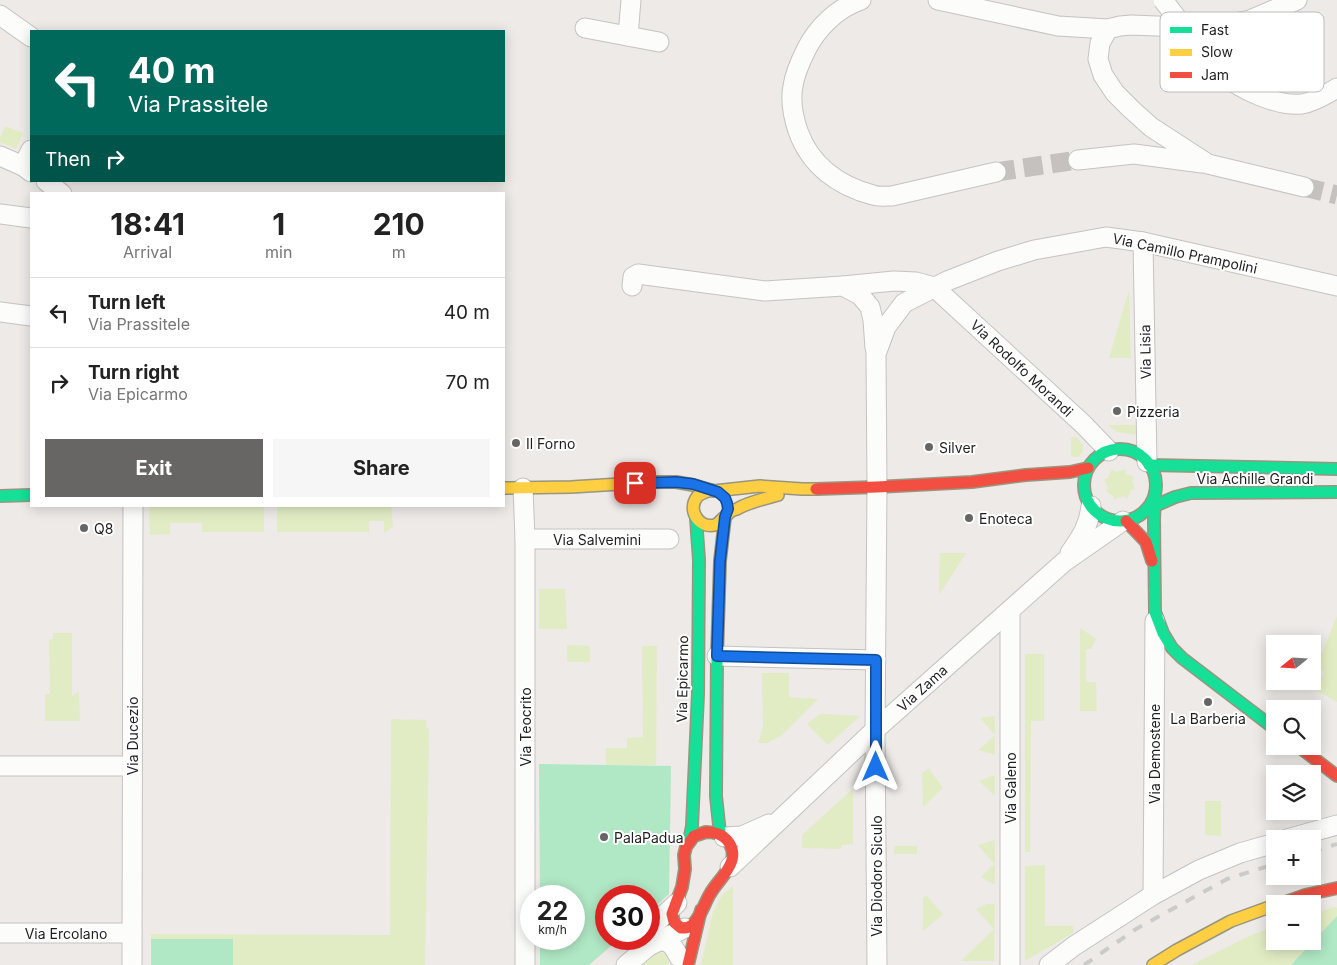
<!DOCTYPE html>
<meta charset="utf-8">
<style>
:root{--surface:#fff;--page:#f6f6f6;--text:#222;--muted:#767676;--line:#e0e0e0;--accent:#676665}
body{margin:0;font-family:Inter,sans-serif;background:var(--page);color:var(--text);height:100vh;display:flex;flex-direction:column;font-size:19px;white-space:nowrap}
*{box-sizing:border-box;margin:0}
p{font-size:16px;color:var(--muted)}
.icon{flex:none;width:28px;height:28px;fill:none;stroke:currentColor;stroke-width:2;stroke-linecap:round;stroke-linejoin:round}
.map{position:relative;flex:1;overflow:hidden}
.side{position:absolute;left:30px;top:192px;width:475px;height:315px;display:flex;flex-direction:column;background:var(--surface);border-radius:0px;box-shadow:0 2px 12px #0003}
.side>*{flex:none}
.hud{position:absolute;left:30px;top:30px;width:475px;height:152px;border-radius:0px;box-shadow:0 2px 12px #0003;background:#00695c;color:#fff;overflow:hidden}
.needle{width:32px;rotate:252deg}
.fabs{position:absolute;left:1266px;top:635px;display:grid;gap:10px}
.fabs a{display:grid;place-items:center;width:55px;height:55px;border-radius:0px;background:var(--surface);box-shadow:0 2px 12px #0003;font-size:25px}
.speed{position:absolute;left:520px;top:885px;display:flex;gap:10px;font-size:25px;font-weight:700;text-align:center}
.speed>*{display:grid;place-content:center;width:65px;height:65px;border-radius:50%;background:var(--surface);box-shadow:0 2px 12px #0003;line-height:1}
.speed small{font-size:12px;font-weight:400}
.speed .limit{border:8px solid #d22;background:#fff;color:#111}
.pin{position:absolute;display:grid;place-items:center;width:42px;height:42px;color:#fff;margin:-21px;border-radius:10px;box-shadow:0 2px 8px #0006}
.me{position:absolute;width:55px;margin:-28px;rotate:0deg;stroke-linejoin:round;filter:drop-shadow(0 0 4px #0008)}
.turn{display:flex;align-items:center;gap:18px;height:105px;padding:0 15px;font-size:22px}
.turn .icon{width:65px;height:65px;stroke-width:2.5}
.turn b{display:block;font-size:35px;line-height:42px}
.then{display:flex;align-items:center;height:48px;padding:0 15px;background:#0003;gap:10px;font-size:19px}
.eta{display:flex;justify-content:space-evenly;align-items:center;height:85px;text-align:center}
.eta b{font-size:30px;font-weight:700;line-height:35px}
.button{display:flex;gap:10px;margin-top:auto;padding:10px 15px}
.button a{flex:1;height:58px;border-radius:0px;background:var(--accent);color:#fff;font-size:20px;font-weight:700;line-height:58px;text-align:center}
.button a+a{background:var(--page);color:var(--text)}
ul{padding:0;list-style:none}
li{display:flex;align-items:center;gap:15px;height:70px;padding:0 15px;border-top:1px solid var(--line)}
li div{flex:1}
li b{display:block;font-size:19px}
li em{font-style:normal}
.map>svg:first-child{display:block}
.grass{fill:#e2ecc4}
.pitch{fill:#b0e7c4}
.lines{fill:none;stroke-linecap:round;stroke-linejoin:round}
.street-tunnel{stroke:#c4c1bf;stroke-width:19;stroke-dasharray:19 9;stroke-linecap:butt}
.street-casing{stroke:#c4c3c2;stroke-width:21}
.fast-casing{stroke:#99957e;stroke-width:14}
.slow-casing{stroke:#99957e;stroke-width:14}
.jam-casing{stroke:#99957e;stroke-width:14}
.street{stroke:#fcfcfb;stroke-width:19}
.fast{stroke:#16e098;stroke-width:11}
.slow{stroke:#ffcf43;stroke-width:11}
.jam{stroke:#f24e42;stroke-width:11}
.rail{stroke:#cbcbca;stroke-width:4;stroke-dasharray:10 10;stroke-linecap:butt}
.street-bridge-casing{stroke:#c4c3c2;stroke-width:21;stroke-linecap:butt}
.street-bridge{stroke:#fcfcfb;stroke-width:19}
.route-casing{stroke:#114b97;stroke-width:12}
.route{stroke:#1a73e8;stroke-width:9}
.poi-dot{fill:#676665;stroke:#fff;stroke-width:2}
.labels{text-anchor:middle;dominant-baseline:central;stroke-width:4;stroke-linejoin:round;paint-order:stroke}
.street-label{font-size:14px;fill:#1f1f1f;stroke:#fff}
.poi-label{font-size:14px;fill:#1f1f1f;stroke:#fff;text-anchor:start}
.key{fill:#fff;stroke:#bcbcbc;stroke-width:1}
.key-label{font-size:14px;fill:#1f1f1f}
</style>
<div class="map">
<svg width="1337" height="965" viewBox="0 0 1337 965">
<rect width="100%" height="100%" fill="#edeae7"/>
<g class="grass">
<path d="M5 126 23 133 16 149 0 142V138Z"/>
<path d="M1129 290 1131 358H1109Z"/>
<path d="M1108 425H1136L1137 435 1117 432Z"/>
<path d="M1076 437 1083 445V451L1078 457H1071V438Z"/>
<path d="M1112 469 1116 472 1125 469 1126 474 1134 477 1132 481 1135 489 1131 490 1127 499 1123 496 1114 500 1113 496 1106 491 1108 488 1104 479 1108 478Z"/>
<path d="M149 506H264V532H202V523H170V534L150 535Z"/>
<path d="M277 506H391L393 526 384 533V521H369V532H277Z"/>
<path d="M940 553H966L939 595Z"/>
<path d="M539 589H565L567 629H539Z"/>
<path d="M1337 616V702L1316 690 1324 672 1316 667Z"/>
<path d="M1080 628 1096 639 1091 649H1086V682H1096L1097 711H1080Z"/>
<path d="M53 633H72V697L79 691 80 721H45V694H50L49 640 53 639Z"/>
<path d="M567 645 590 646V662H567Z"/>
<path d="M642 646H657L656 765H606V748H627V738L643 737Z"/>
<path d="M1025 654H1044V721H1031L1030 852H1025Z"/>
<path d="M762 673H789V697L818 699 781 736 767 743H758L763 727Z"/>
<path d="M820 714H823L860 716 828 745 807 724Z"/>
<path d="M995 716V755L979 750 995 735 980 718Z"/>
<path d="M391 719 426 720V728L429 729 425 965H233V939H151V934L390 935Z"/>
<path d="M929 769 943 788 923 807 922 773Z"/>
<path d="M995 775V796L979 781Z"/>
<path d="M853 789V844L842 845 841 849 802 848V835Z"/>
<path d="M1205 801H1221V836L1205 835Z"/>
<path d="M995 840V885L981 877 994 864 978 845Z"/>
<rect x="894" y="846" width="23" height="8"/>
<path d="M1045 865V926H1073V933L1025 961V866Z"/>
<path d="M733 886V965H701L713 912 722 895Z"/>
<path d="M926 895 943 914 923 931V898Z"/>
<path d="M987 904H995L994 961H961L994 929 976 909Z"/>
<path d="M1334 907 1337 908V916L1291 965H1192L1251 935 1275 927V941H1312L1313 914Z"/>
<path d="M659 952 667 954 669 960 668 965H643L655 954Z"/>
</g>
<g class="pitch">
<path d="M539 764 671 766 669 894 649 912V896H606V939H619L589 965H540V939H574V896H540Z"/>
<path d="M1337 916V965H1291Z"/>
<rect x="151" y="939" width="82" height="26"/>
</g>
<g class="lines">
<g class="street-tunnel">
<path d="M996 172 1078 160"/>
<path d="M1304 187 1337 195"/>
</g>
<defs>
<g id="street">
<path d="M861 0C837 8 817 28 806 50 800 62 795 73 793 86 790 101 793 116 798 131 810 165 838 186 873 195 878 197 885 196 892 196L996 172"/>
<path d="M938 0 1058 26 1108 29"/>
<path d="M1297 0 1250 20 1205 28 1132 25 1120 26 1108 29 1100 43 1098 59 1103 75 1115 93 1131 109 1151 127 1208 164 1304 187"/>
<path d="M0 15 31 37"/>
<path d="M585 28 659 42"/>
<path d="M628 36 631 0"/>
<path d="M1208 59C1212 63 1216 69 1221 73 1239 89 1278 107 1302 104 1314 102 1327 94 1337 88"/>
<path d="M0 156 23 166 31 172"/>
<path d="M1078 160 1134 154 1202 163"/>
<path d="M23 166 31 150"/>
<path d="M46 181 62 194"/>
<path d="M0 214 31 218"/>
<path d="M1143 242 1147 462"/>
<path d="M632 286 633 277 638 274 765 291 843 286 860 295 870 307 873 320 875 348"/>
<path d="M843 286 894 281 916 282 934 287 1083 424 1109 451"/>
<path d="M0 312 31 316"/>
<path d="M523 488 525 539V965"/>
<path d="M525 539H669"/>
<path d="M1070 553C1081 537 1089 526 1091 506"/>
<path d="M1010 611V965"/>
<path d="M717 656 876 660"/>
<path d="M0 766H132"/>
<path d="M724 837 742 836 769 824"/>
<path d="M1287 839 1337 825"/>
<path d="M730 867 875 730 1064 562 1123 521"/>
<path d="M1153 895 1155 621"/>
<path d="M649 929 677 903"/>
<path d="M0 933H132"/>
<path d="M659 940C672 942 673 946 679 957"/>
<path d="M132 965 133 506"/>
<path d="M626 965 649 946 685 928"/>
<path d="M877 965 875 730 877 487 876 354 886 327 904 303 947 281 998 261 1034 250 1106 237 1143 242 1337 286"/>
<path d="M1049 965 1074 946 1153 895 1199 870 1240 853 1275 843"/>
</g>
<g id="fast">
<circle cx="1120" cy="485" r="36"/>
<path d="M1149 465 1337 469"/>
<path d="M1155 493 1154 521 1155 612 1163 633 1172 648 1182 658 1275 729"/>
<path d="M0 496 31 495"/>
<path d="M1146 510 1175 497 1191 493 1337 492"/>
<path d="M720 834 716 796 717 656 720 561 725 517"/>
<path d="M689 841 692 826 698 694 699 560 696 518"/>
</g>
<g id="slow">
<path d="M504 488 571 487 653 482H676L693 485 714 491 760 486 802 489H816"/>
<path d="M711 490C706 492 701 493 697 497 687 510 699 529 715 525 720 523 722 518 727 515 729 512 733 510 737 509 749 502 764 499 778 495"/>
<path d="M1153 965 1177 950 1231 921 1275 905"/>
</g>
<g id="jam">
<path d="M816 489 877 487 972 482 1026 475 1070 472 1088 468"/>
<path d="M1126 521 1146 542 1152 561"/>
<path d="M1298 746 1337 776"/>
<path d="M706 832C714 832 722 834 727 840 744 860 719 878 710 894 704 904 701 917 692 925 689 928 686 928 681 928L674 922 672 914 682 887 685 869 684 855 686 847 694 836Z"/>
<path d="M1280 904 1305 895 1337 888"/>
<path d="M688 965 701 910"/>
</g>
</defs>
<use href="#street" class="street-casing"/>
<use href="#fast" class="fast-casing"/>
<use href="#slow" class="slow-casing"/>
<use href="#jam" class="jam-casing"/>
<use href="#street" class="street"/>
<use href="#fast" class="fast"/>
<use href="#slow" class="slow"/>
<use href="#jam" class="jam"/>
<g class="rail">
<path d="M1312 852 1337 844"/>
<path d="M1084 965 1136 929 1227 879 1275 864"/>
</g>
<defs>
<path id="street-bridge" d="M1163 0 1208 59"/>
</defs>
<use href="#street-bridge" class="street-bridge-casing"/>
<use href="#street-bridge" class="street-bridge"/>
</g>
<g class="lines">
<defs>
<path id="route" d="M635 483 676 482 693 484 718 492 725 498 727 503 728 509 725 517 720 561 717 656 876 660V767"/>
</defs>
<use href="#route" class="route-casing"/>
<use href="#route" class="route"/>
</g>
<g class="poi-dot">
<circle cx="1117" cy="411" r="5"/>
<circle cx="516" cy="443" r="5"/>
<circle cx="929" cy="447" r="5"/>
<circle cx="969" cy="518" r="5"/>
<circle cx="84" cy="528" r="5"/>
<circle cx="1208" cy="702" r="5"/>
<circle cx="604" cy="837" r="5"/>
</g>
<g class="labels">
<g class="street-label">
<text transform="translate(1185 253) rotate(12)">Via Camillo Prampolini</text>
<text transform="translate(1145 352) rotate(-91)">Via Lisia</text>
<text transform="translate(1022 368) rotate(43)">Via Rodolfo Morandi</text>
<text x="1255" y="478">Via Achille Grandi</text>
<text x="597" y="539">Via Salvemini</text>
<text transform="translate(682 679) rotate(-89)">Via Epicarmo</text>
<text transform="translate(922 688) rotate(-42)">Via Zama</text>
<text transform="translate(525 727) rotate(-90)">Via Teocrito</text>
<text transform="translate(132 736) rotate(-90)">Via Ducezio</text>
<text transform="translate(1154 754) rotate(-90)">Via Demostene</text>
<text transform="translate(1010 788) rotate(-90)">Via Galeno</text>
<text transform="translate(876 876) rotate(-90)">Via Diodoro Siculo</text>
<text x="66" y="933">Via Ercolano</text>
</g>
<g class="poi-label">
<text x="1127" y="411">Pizzeria</text>
<text x="526" y="443">Il Forno</text>
<text x="939" y="447">Silver</text>
<text x="979" y="518">Enoteca</text>
<text x="94" y="528">Q8</text>
<text x="1208" y="718" text-anchor="middle">La Barberia</text>
<text x="614" y="837">PalaPadua</text>
</g>
</g>
<rect x="1160" y="12" width="164" height="80" rx="8" class="key"/>
<rect x="1170" y="27" width="22" height="6" fill="#16e098"/>
<rect x="1170" y="49" width="22" height="7" fill="#ffcf43"/>
<rect x="1170" y="72" width="22" height="6" fill="#f24e42"/>
<g class="key-label">
<text x="1201" y="35">Fast</text>
<text x="1201" y="57">Slow</text>
<text x="1201" y="80">Jam</text>
</g>
</svg>
<div class="fabs">
<a><svg class="needle" viewBox="-14 -14 28 28"><path d="M0-13l5 13h-10z" fill="#e53935"/><path d="M0 13l5-13h-10z" fill="#767676"/></svg></a>
<a><svg class="icon" aria-label="search" viewBox="0 0 24 24"><circle cx="10" cy="10" r="6"/><path d="M15 15l6 6"/></svg></a>
<a><svg class="icon" aria-label="layers" viewBox="0 0 24 24"><path d="M12 4l9 5-9 5-9-5zM3 14l9 5 9-5"/></svg></a>
<a>+</a>
<a>−</a>
</div>
<div class="speed"><div>22<small>km/h</small></div><div class="limit">30</div></div>
<div class="pin" style="left:635px;top:483px;background:#d93025"><svg class="icon" aria-label="arrive" viewBox="0 0 24 24"><path d="M6 21V4h12l-3 4 3 4H6"/></svg></div>
<svg class="me" style="left:876px;top:767px" viewBox="-20 -20 40 40"><path d="M0-17L14 15 0 8-14 15z" fill="#1a73e8" stroke="#fff" stroke-width="4"/></svg>
<div class="hud">
<div class="turn"><svg class="icon" aria-label="left" viewBox="0 0 24 24"><path d="M17 20v-9H6M10 6l-5 5 5 5"/></svg><div><b>40 m</b>Via Prassitele</div></div>
<div class="then">Then<svg class="icon" aria-label="right" viewBox="0 0 24 24"><path d="M7 20v-9h11M14 6l5 5-5 5"/></svg></div>
</div>
<section class="side">
<div class="eta">
<div><b>18:41</b><p>Arrival</p></div>
<div><b>1</b><p>min</p></div>
<div><b>210</b><p>m</p></div>
</div>
<ul>
<li><svg class="icon" aria-label="left" viewBox="0 0 24 24"><path d="M17 20v-9H6M10 6l-5 5 5 5"/></svg><div><b>Turn left</b><p>Via Prassitele</p></div><em>40 m</em></li>
<li><svg class="icon" aria-label="right" viewBox="0 0 24 24"><path d="M7 20v-9h11M14 6l5 5-5 5"/></svg><div><b>Turn right</b><p>Via Epicarmo</p></div><em>70 m</em></li>
</ul>
<div class="button"><a>Exit</a><a>Share</a></div>
</section>
</div>
